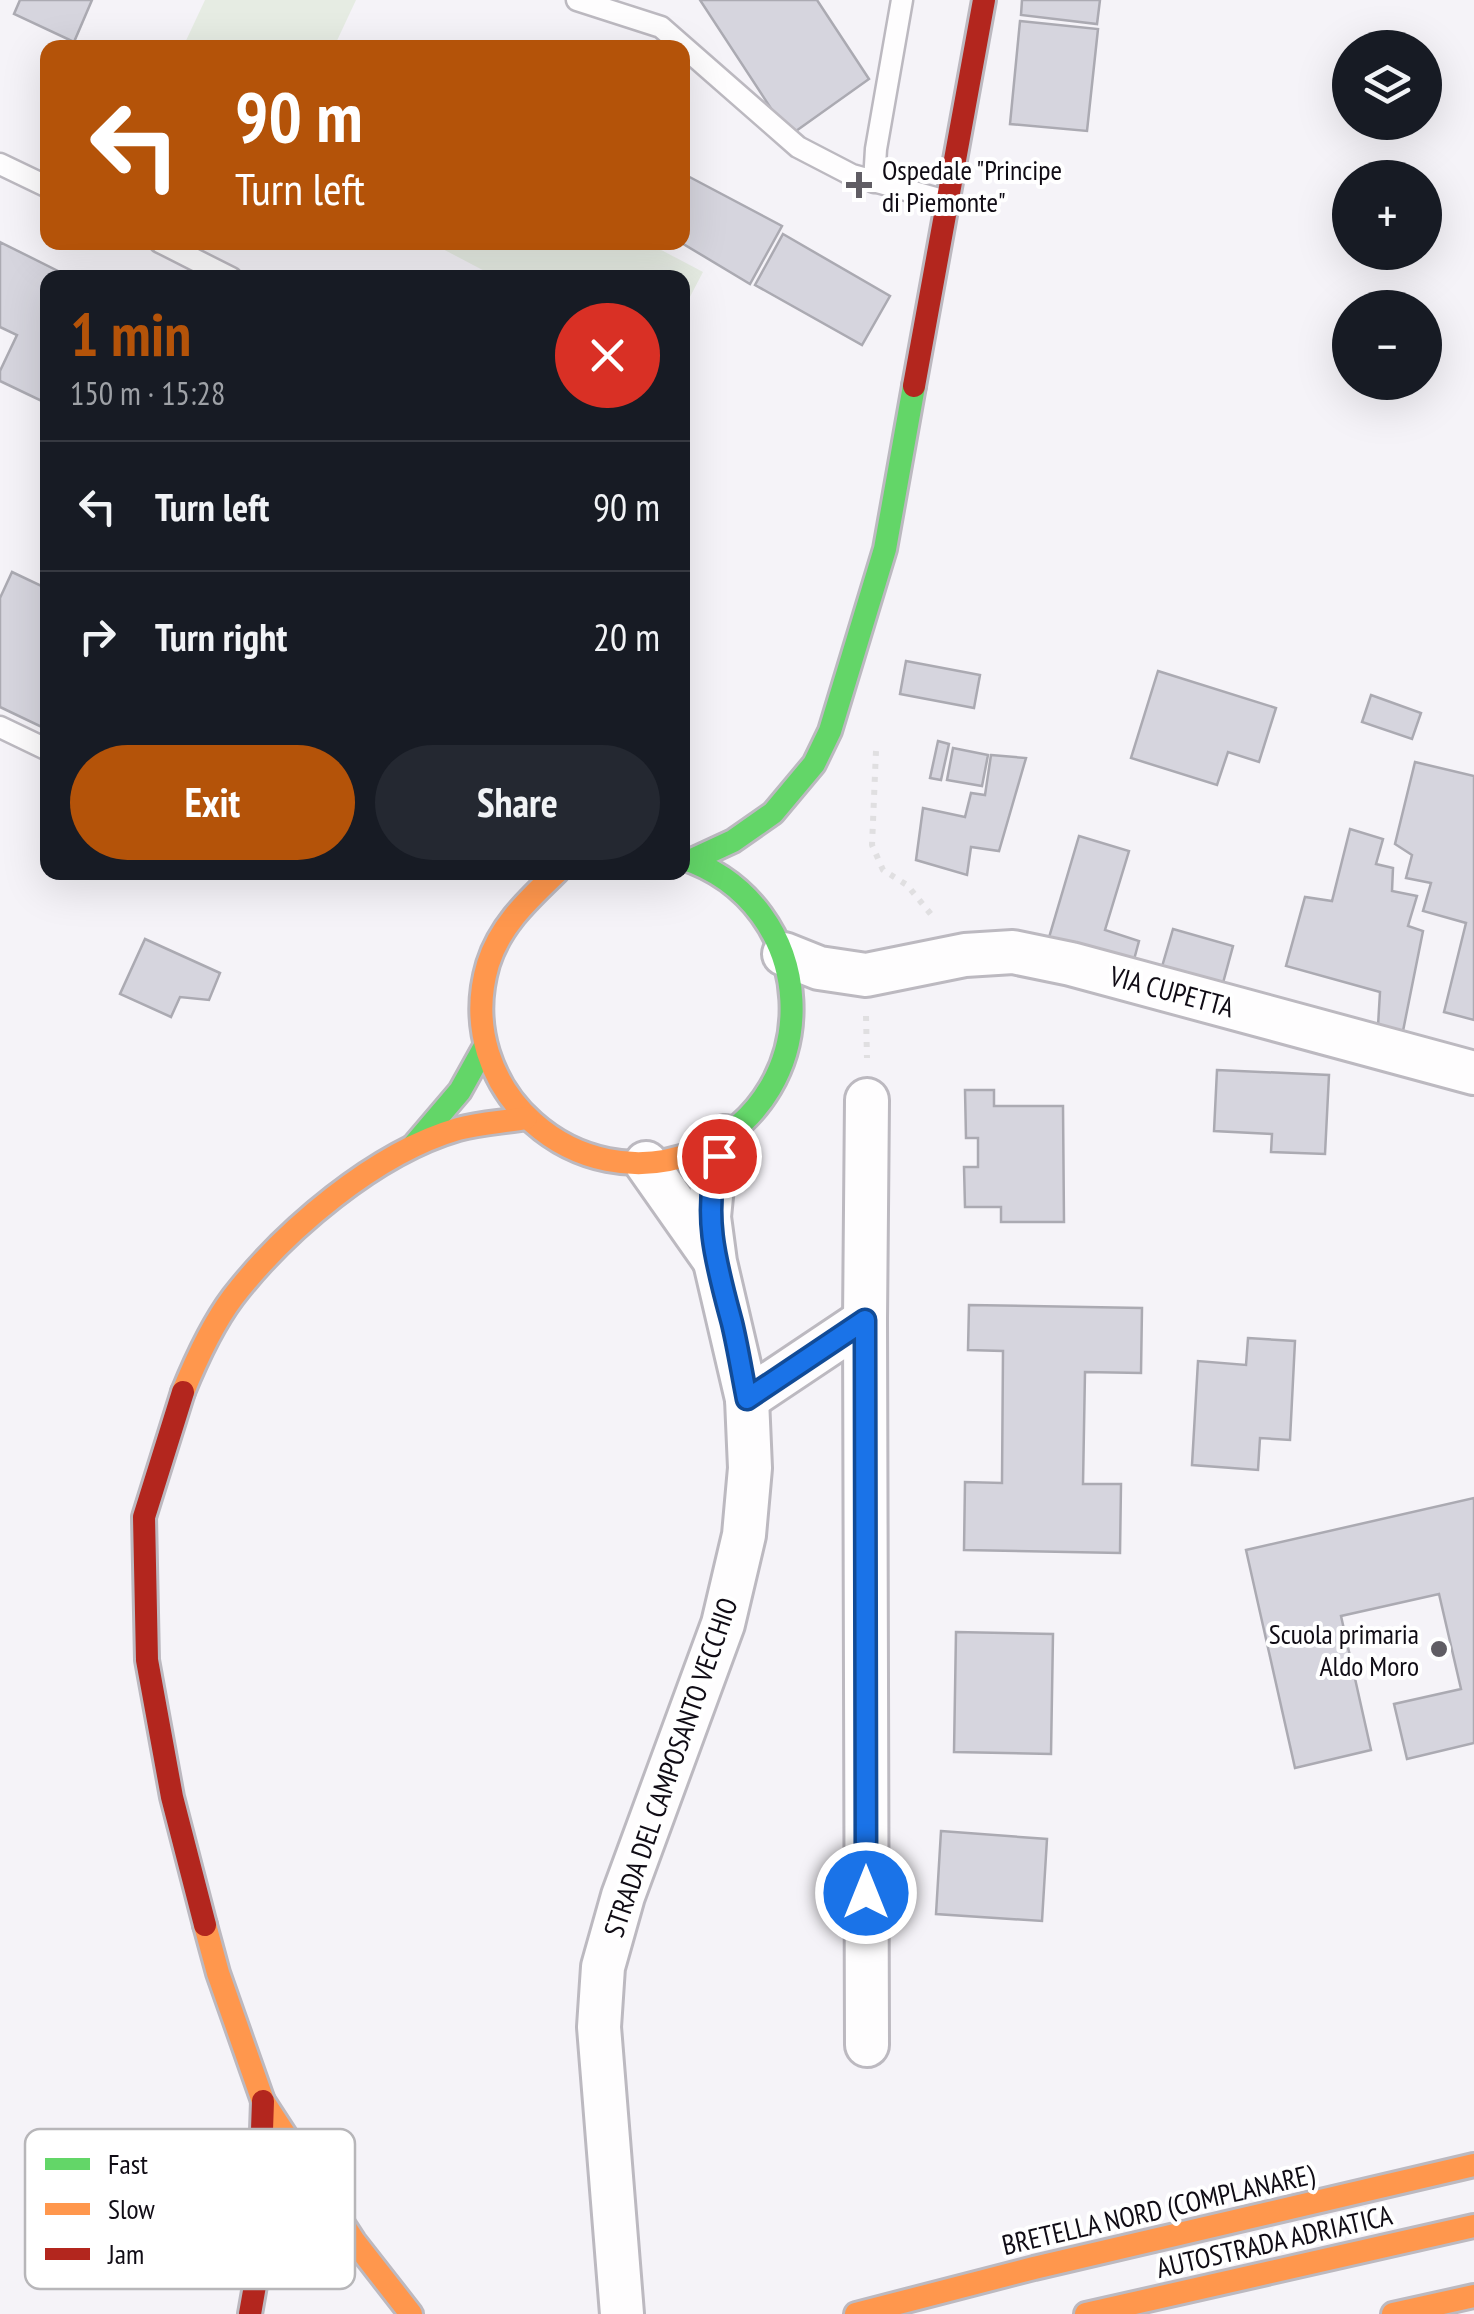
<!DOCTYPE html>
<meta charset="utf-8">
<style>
:root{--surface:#171b24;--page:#242831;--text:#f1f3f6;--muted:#9ea1a6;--line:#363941;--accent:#b45309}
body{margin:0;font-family:"PT Sans Narrow",sans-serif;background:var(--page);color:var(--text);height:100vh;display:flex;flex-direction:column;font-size:38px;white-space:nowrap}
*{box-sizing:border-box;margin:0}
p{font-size:32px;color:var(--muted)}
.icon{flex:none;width:55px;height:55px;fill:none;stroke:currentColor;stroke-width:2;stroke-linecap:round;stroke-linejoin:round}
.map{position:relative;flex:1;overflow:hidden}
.panel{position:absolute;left:40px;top:270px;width:650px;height:610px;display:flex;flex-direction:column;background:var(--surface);border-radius:20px;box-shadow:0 10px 40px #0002}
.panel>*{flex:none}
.guide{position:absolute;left:40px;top:40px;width:650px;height:210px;border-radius:20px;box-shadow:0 10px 40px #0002;background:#b45309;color:#fff;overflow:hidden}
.fabs{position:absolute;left:1332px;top:30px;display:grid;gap:20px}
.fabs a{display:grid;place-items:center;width:110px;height:110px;border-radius:50%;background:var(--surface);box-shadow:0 10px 40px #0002;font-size:50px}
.pin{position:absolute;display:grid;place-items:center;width:85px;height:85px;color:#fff;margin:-42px;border:5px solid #fff;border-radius:50%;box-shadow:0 2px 10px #0007}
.me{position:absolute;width:110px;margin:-55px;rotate:0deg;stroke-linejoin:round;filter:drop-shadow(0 0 8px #0008)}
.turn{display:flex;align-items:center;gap:35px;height:210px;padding:0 30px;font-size:45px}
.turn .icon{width:130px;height:130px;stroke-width:2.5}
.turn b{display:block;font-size:70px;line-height:85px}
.round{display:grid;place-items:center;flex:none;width:105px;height:105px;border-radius:52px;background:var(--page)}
.overview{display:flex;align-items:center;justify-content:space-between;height:170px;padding:0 30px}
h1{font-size:60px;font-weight:800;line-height:75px;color:var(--accent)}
.cta{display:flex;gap:20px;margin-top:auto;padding:20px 30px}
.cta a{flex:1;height:115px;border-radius:60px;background:var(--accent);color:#fff;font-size:40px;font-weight:800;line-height:115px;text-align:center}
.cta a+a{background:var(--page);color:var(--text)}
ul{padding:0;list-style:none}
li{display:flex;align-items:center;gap:30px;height:130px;padding:0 30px;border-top:2px solid var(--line)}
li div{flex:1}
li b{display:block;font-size:38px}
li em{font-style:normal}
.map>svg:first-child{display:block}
.green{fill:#e6ece3}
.building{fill:#d6d5de;stroke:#abaab2;stroke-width:2.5}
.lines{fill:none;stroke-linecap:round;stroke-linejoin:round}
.lane-casing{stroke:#bcb9c0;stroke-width:25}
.street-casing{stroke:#bcb9c0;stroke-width:48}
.fast-casing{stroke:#bcb9c0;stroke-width:28}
.slow-casing{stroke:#bcb9c0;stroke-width:28}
.jam-casing{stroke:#bcb9c0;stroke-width:28}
.path{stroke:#e0dfe1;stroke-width:6;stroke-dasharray:5 8;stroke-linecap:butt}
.lane{stroke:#fefdfe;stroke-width:20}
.street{stroke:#fefdfe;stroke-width:42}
.fast{stroke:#63d668;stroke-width:22}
.slow{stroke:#ff974d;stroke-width:22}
.jam{stroke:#b3261e;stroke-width:22}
.route-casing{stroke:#114b97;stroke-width:25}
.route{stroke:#1a73e8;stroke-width:18}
.poi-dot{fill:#605d64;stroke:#fff;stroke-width:4}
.labels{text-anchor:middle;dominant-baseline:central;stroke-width:8;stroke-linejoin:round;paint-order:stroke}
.poi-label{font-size:28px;fill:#100c15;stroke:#fff;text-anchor:start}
.street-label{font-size:28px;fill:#100c15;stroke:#fff}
.key{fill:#fff;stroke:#b7b6b9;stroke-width:2.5}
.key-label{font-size:28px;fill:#100c15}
</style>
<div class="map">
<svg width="1474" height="2314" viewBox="0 0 1474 2314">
<rect width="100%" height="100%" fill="#f5f3f8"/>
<g class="green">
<path d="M205 0H356L334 47H183Z"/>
<path d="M439 242 648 243 703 272 683 310 682 278 496 277 437 246Z"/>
</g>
<g class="building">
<path d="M20 0H92L74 42 14 14Z"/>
<path d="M700 0H817L869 79 789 136Z"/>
<path d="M1022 0H1100L1097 24 1021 15Z"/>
<path d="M1020 21 1098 29 1087 131 1010 124Z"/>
<path d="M682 173 782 226 750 284 680 242H682Z"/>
<path d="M783 234 890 296 862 345 755 285Z"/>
<path d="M0 242 72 278H48V404L0 381V371L17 335 0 327Z"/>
<path d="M12 572 48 589V730L0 707V598Z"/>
<path d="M906 661 980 675 974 708 900 694Z"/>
<path d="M1158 671 1276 708 1259 762 1228 752 1217 785 1131 758Z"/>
<path d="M1371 695 1421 713 1412 739 1362 722Z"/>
<path d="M938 741 949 744 941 780 930 778Z"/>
<path d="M953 748 988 755 982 786 947 780Z"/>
<path d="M991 755 1026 758 999 851 971 847 967 875 916 860 923 808 965 817 971 793 985 795Z"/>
<path d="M1415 762 1474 776V1020L1444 1012 1466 923 1423 911 1431 883 1406 878 1412 855 1395 844Z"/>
<path d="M1350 829 1383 839 1376 864 1393 868 1392 891 1417 896 1408 926 1423 931 1403 1031 1378 1026 1380 992 1286 966 1305 897 1332 901Z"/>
<path d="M1079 836 1129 851 1105 930 1139 941 1132 967 1048 941Z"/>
<path d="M1173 929 1233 946 1220 994 1159 977Z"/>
<path d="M145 939 220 973 209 1000 180 997 171 1017 120 994Z"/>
<path d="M1217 1070 1329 1075 1325 1154 1271 1152 1272 1134 1214 1131Z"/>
<path d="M965 1090H994V1106H1063L1064 1222H1001V1207H965L964 1167H978V1138H966Z"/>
<path d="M969 1305 1142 1308 1141 1373 1085 1372 1083 1484H1121L1120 1553 964 1550 965 1482 1002 1483 1003 1351 968 1350Z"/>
<path d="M1248 1338 1295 1341 1290 1440 1260 1438 1258 1470 1192 1465 1198 1361 1246 1365Z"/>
<path d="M1474 1498V1743L1407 1759 1394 1704 1461 1689 1439 1594 1341 1616 1371 1750 1295 1768 1246 1550Z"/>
<path d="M956 1632 1053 1634 1051 1754 954 1752Z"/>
<path d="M941 1831 1047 1839 1042 1921 936 1914Z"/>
</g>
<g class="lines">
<defs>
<g id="lane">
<path d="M577 0 661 27 798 147 852 175 946 201"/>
<path d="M0 164 48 187"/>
<path d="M874 182 876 149 902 0"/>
<path d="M160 242 231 278"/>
<path d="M0 727 48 750"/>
</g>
<g id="street">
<path d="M784 954 819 968 866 975 965 955 1013 952 1071 964 1474 1073"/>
<path d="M646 1163 712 1257"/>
<path d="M747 1399 865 1320"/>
<path d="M867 2045 865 1320 867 1100"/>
<path d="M622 2314 599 2027 603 1967 623 1896 723 1624 744 1535 750 1468 747 1399 715 1262 709 1217 713 1176 725 1137"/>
</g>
<g id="fast">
<path d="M682 858C820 903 831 1094 696 1152"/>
<path d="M692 860 733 841 773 813 814 764 830 731 885 549 914 386"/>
<path d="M414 1145 460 1091 485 1046"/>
</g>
<g id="slow">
<path d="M557 872C529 899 500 925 488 964 451 1089 576 1199 696 1152"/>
<path d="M183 1392C196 1360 212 1325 233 1297 285 1230 375 1153 458 1129 480 1123 504 1122 526 1118"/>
<path d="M205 1925 218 1973 263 2101 354 2241 411 2314"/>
<path d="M856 2314 1034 2268 1474 2165"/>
<path d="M1086 2314 1474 2226"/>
<path d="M1393 2314 1474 2296"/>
</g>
<g id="jam">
<path d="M914 386 984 0"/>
<path d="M183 1392 144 1517 147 1660 172 1797 205 1925"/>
<path d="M250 2314 257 2274 263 2101"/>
</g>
</defs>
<use href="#lane" class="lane-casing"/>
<use href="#street" class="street-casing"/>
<use href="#fast" class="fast-casing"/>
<use href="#slow" class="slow-casing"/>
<use href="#jam" class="jam-casing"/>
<g class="path">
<path d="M876 751 872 845 883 870 907 885 934 918"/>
<path d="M866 1016 867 1058"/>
</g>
<use href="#lane" class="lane"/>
<use href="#street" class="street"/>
<use href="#fast" class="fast"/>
<use href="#slow" class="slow"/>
<use href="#jam" class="jam"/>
</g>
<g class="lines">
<defs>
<path id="route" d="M719 1156C701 1214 717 1267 732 1323 738 1348 742 1374 747 1399L865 1320 866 1893"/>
</defs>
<use href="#route" class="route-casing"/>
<use href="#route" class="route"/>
</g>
<g class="poi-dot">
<path d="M854 170h10v10h10v10h-10v10h-10v-10h-10v-10h10z"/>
<circle cx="1439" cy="1649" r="10"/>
</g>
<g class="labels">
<g class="poi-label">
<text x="882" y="169">Ospedale "Principe<tspan x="882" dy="32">di Piemonte"</tspan></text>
<text x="1419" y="1633" text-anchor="end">Scuola primaria<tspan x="1419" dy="32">Aldo Moro</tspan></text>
</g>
<g class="street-label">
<text transform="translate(1172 991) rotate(15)">VIA CUPETTA</text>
<text transform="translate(670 1767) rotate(-71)">STRADA DEL CAMPOSANTO VECCHIO</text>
<text transform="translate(1158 2209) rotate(-13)">BRETELLA NORD (COMPLANARE)</text>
<text transform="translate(1274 2241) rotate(-13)">AUTOSTRADA ADRIATICA</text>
</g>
</g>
<rect x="25" y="2129" width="330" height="160" rx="15" class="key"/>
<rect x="45" y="2158" width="45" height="12" fill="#63d668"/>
<rect x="45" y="2203" width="45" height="12" fill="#ff974d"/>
<rect x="45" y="2248" width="45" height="12" fill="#b3261e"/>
<g class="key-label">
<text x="108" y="2174">Fast</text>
<text x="108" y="2219">Slow</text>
<text x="108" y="2264">Jam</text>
</g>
</svg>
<div class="fabs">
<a><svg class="icon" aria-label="layers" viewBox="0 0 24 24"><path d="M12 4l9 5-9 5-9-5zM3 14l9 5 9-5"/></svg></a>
<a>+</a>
<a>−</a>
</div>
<div class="pin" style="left:719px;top:1156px;background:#d93025"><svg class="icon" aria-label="arrive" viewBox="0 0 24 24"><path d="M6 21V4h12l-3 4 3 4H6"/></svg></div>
<svg class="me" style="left:866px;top:1893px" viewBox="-20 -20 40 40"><circle r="17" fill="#1a73e8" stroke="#fff" stroke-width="3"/><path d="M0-11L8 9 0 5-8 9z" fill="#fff"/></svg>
<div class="guide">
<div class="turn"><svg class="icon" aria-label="left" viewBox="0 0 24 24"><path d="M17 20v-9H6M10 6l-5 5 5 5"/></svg><div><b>90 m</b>Turn left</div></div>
</div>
<section class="panel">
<div class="overview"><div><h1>1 min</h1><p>150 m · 15:28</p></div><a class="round" style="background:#d93025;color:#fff"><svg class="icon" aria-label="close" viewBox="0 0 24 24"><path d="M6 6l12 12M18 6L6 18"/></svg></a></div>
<ul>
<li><svg class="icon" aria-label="left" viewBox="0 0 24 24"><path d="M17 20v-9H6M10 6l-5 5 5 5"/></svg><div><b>Turn left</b></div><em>90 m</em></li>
<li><svg class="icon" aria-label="right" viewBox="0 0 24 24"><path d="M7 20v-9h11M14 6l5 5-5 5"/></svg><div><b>Turn right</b></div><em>20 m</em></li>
</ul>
<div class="cta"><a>Exit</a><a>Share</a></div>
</section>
</div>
